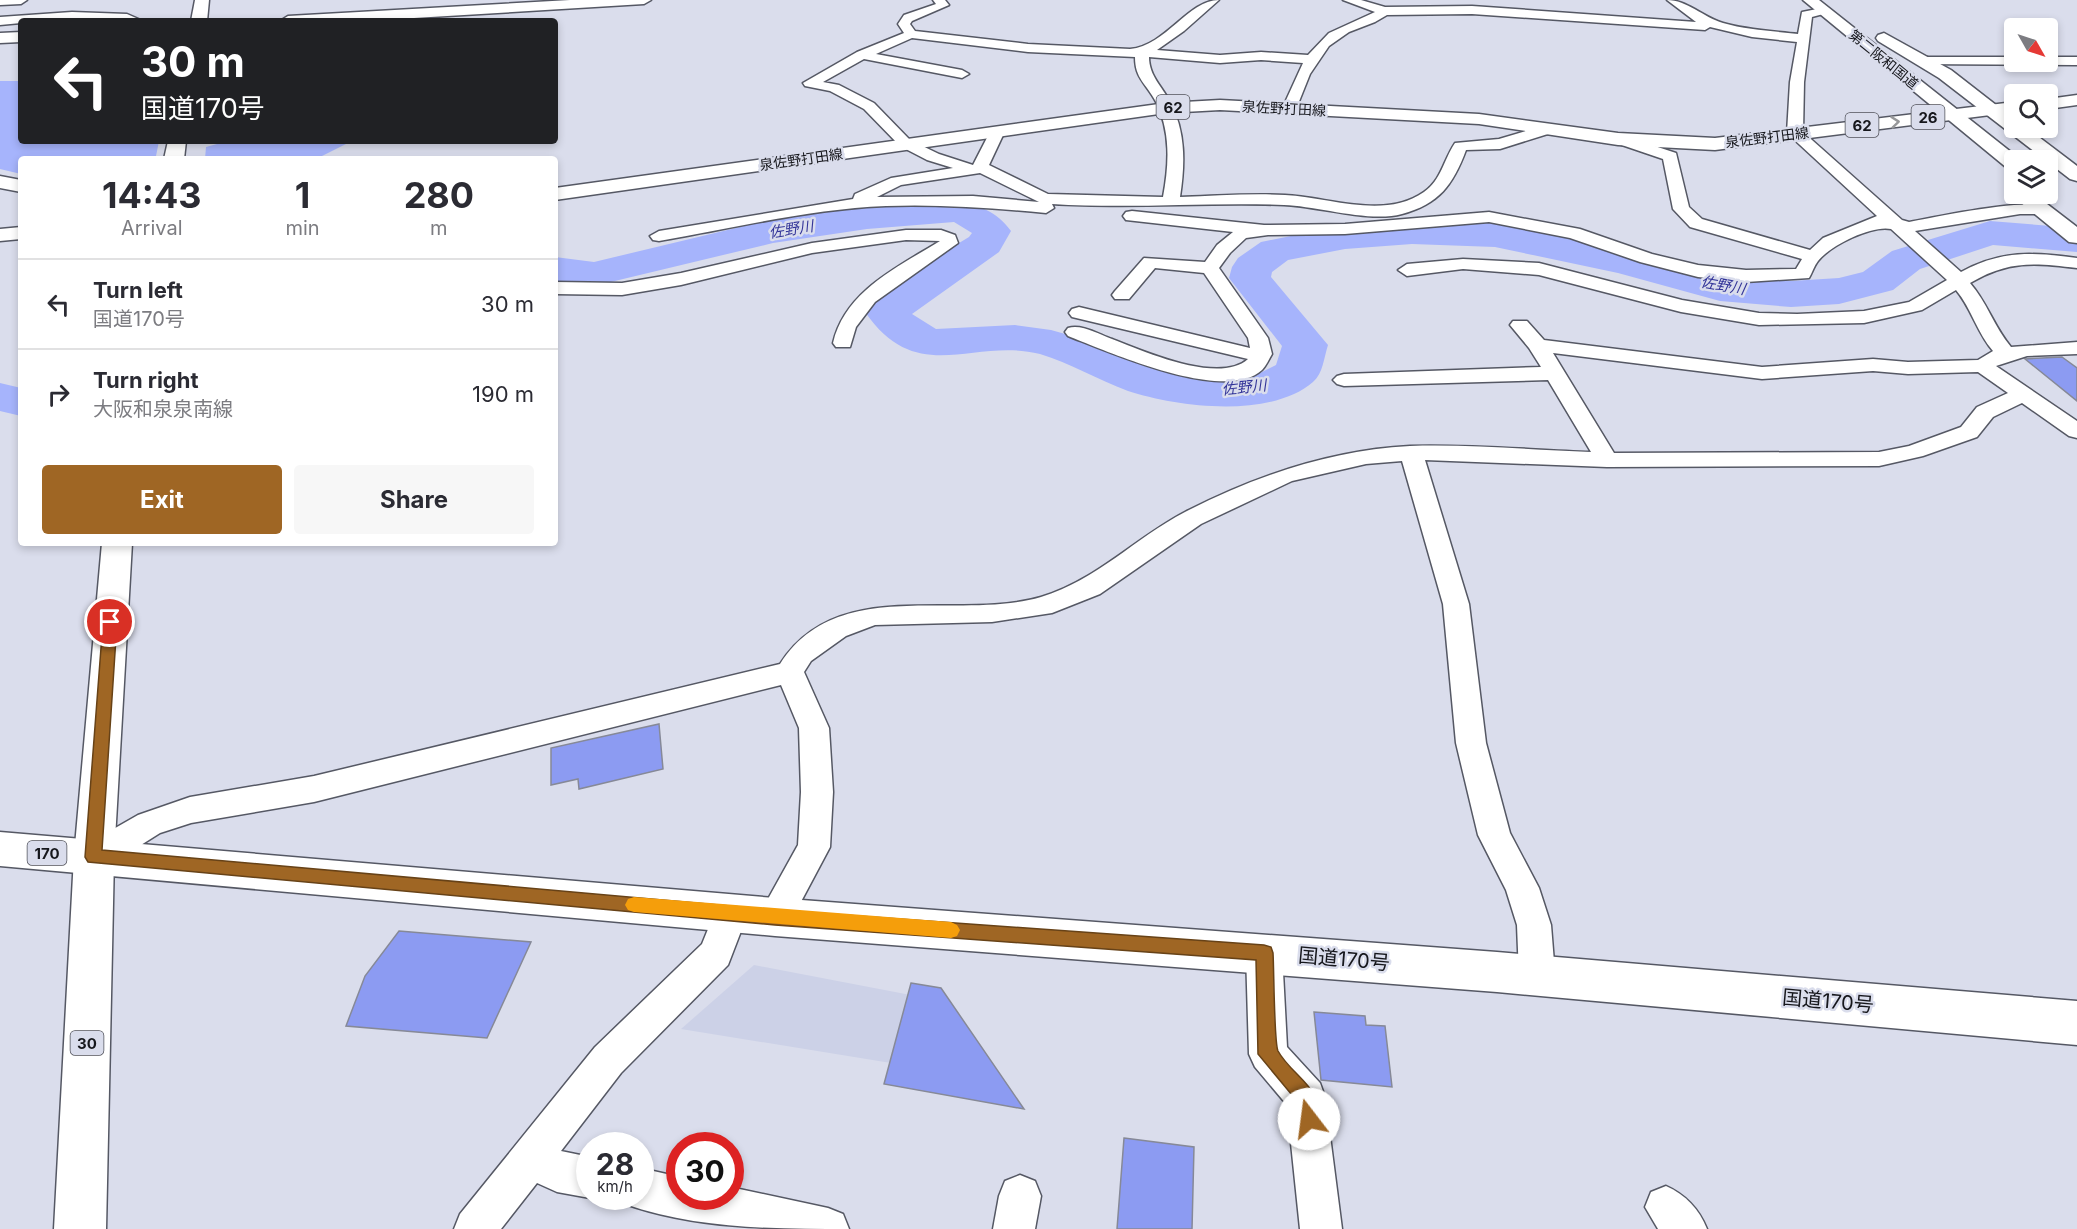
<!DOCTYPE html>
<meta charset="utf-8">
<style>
:root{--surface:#fff;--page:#f7f7f7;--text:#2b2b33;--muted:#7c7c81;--line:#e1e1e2;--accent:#9f6624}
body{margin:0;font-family:Inter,"Noto Sans JP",sans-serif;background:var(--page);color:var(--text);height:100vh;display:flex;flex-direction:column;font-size:22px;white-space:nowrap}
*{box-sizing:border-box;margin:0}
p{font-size:20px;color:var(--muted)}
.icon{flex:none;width:33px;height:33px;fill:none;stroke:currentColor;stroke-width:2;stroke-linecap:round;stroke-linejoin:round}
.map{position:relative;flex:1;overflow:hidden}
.drawer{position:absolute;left:18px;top:156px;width:540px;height:390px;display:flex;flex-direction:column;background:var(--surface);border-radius:6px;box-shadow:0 3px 9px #0003}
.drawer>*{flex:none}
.guide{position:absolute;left:18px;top:18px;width:540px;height:126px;border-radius:6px;box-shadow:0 3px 9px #0003;background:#202124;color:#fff;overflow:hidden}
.needle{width:39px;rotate:129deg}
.fabs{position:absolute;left:2004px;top:18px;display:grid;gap:12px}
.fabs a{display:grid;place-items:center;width:54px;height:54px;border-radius:6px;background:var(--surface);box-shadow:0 3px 9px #0003;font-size:30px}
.speed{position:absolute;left:576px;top:1132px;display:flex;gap:12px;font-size:30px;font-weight:700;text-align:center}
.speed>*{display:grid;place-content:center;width:78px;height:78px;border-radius:50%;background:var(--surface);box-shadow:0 3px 9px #0003;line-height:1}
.speed small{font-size:15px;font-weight:400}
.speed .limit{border:9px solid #d22;background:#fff;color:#111}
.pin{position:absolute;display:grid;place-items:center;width:51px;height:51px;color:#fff;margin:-26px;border:3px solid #fff;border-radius:50%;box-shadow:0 2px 6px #0007}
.me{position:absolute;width:66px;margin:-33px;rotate:345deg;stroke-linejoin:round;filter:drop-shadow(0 0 4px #0008)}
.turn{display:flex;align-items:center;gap:21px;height:126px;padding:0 24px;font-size:27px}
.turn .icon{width:78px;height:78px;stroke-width:2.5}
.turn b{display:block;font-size:42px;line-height:51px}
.eta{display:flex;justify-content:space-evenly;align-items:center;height:102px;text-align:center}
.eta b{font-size:36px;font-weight:700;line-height:42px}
.action{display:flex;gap:12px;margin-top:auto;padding:12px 24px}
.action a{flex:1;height:69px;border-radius:6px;background:var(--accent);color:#fff;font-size:24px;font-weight:700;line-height:69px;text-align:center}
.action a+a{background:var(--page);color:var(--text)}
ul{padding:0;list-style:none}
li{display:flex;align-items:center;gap:18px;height:90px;padding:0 24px;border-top:2px solid var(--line)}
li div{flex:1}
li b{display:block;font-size:22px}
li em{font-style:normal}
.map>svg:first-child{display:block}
.built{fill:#ccd1e7}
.water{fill:#a6b4fc}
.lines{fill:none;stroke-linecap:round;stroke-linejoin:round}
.river{fill:#a6b4fc;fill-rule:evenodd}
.building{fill:#8c9bf2;stroke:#868997;stroke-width:1.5}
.street-casing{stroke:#555864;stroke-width:3}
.secondary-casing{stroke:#555864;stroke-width:3}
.primary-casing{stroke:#555864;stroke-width:3}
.highway-casing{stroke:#555864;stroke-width:3}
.street{fill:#fff;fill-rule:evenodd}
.secondary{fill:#fff;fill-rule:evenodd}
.primary{fill:#fff;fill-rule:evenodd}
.highway{fill:#fff;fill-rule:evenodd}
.oneway{stroke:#969799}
.route{fill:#9f6624;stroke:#674217;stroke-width:1.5}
.slow{fill:#f59e0b}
.labels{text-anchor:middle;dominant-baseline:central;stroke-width:5;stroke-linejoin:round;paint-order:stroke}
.far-street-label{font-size:14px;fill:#16171c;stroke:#daddec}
.shield{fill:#daddec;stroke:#51525a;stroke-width:1.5}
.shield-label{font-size:15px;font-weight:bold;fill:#16171c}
.far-water-label{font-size:15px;font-style:italic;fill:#333599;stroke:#daddec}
.near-street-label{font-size:20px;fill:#16171c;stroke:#daddec}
</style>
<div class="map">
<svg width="2077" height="1229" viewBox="0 0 2077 1229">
<rect width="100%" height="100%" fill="#daddec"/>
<path class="built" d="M754 965 921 997 891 1063 681 1029Z"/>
<g class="water">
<path d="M0 81H21V141H159L156 156 147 159H21V174L0 169Z"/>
<path d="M228 141H352L316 159H205L206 147Z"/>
</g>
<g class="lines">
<g class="river">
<path d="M955 200C978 205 997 211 1011 231L999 252 912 314 936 329 1015 325 1051 330 1083 339 1170 373 1245 376 1256 375 1276 365 1282 346 1229 278 1232 267 1238 258 1261 242 1345 225 1412 220 1495 223 1624 250 1721 276 1791 281 1839 278 1863 272 1892 251 1990 221 2077 228V252L1993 245 1920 269 1893 290 1839 304 1791 307 1720 301 1618 273 1495 247 1412 244 1345 249 1288 260 1272 272 1271 277 1328 345C1324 357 1323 374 1313 382 1270 419 1177 407 1128 391 1098 380 1070 363 1040 354 972 337 918 388 865 312 884 284 940 255 969 237L972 233 954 222 867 229 773 243 594 286 555 281V257L594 262 773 219 867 207Z"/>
<path d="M0 383 21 388V416L0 411Z"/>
</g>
</g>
<g class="building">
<path d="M2062 357 2077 368V401L2025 359Z"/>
<path d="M659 724 663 769 579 789 578 779 551 785V748Z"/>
<path d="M399 931 531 942 487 1038 346 1026 365 976Z"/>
<path d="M911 983 941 988 1024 1109 884 1084Z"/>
<path d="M1314 1012 1365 1016 1366 1025 1385 1026 1392 1087 1321 1080Z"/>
<path d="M1124 1138 1194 1147 1192 1229H1117Z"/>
</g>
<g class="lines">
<defs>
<g id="street">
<path d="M0 0H27L21 4 0 5Z"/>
<path d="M933 0H945L949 5 912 21 910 24 915 31 1028 44 1130 49C1166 46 1188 0 1219 0L1184 31 1157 50 1220 55 1261 52 1308 55 1329 33 1375 12 1343 0H1361L1385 7 1472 6 1696 22 1667 0C1687 0 1703 17 1723 23 1747 30 1773 31 1798 34L1802 12 1827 7V13L1812 17 1804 82 1803 132 1902 220 1909 222C1931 218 2038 195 2049 209L2041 214H2020L1915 231 1961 272C2001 250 2033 252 2077 258V268C2034 263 2009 260 1970 283 1987 302 1994 327 2011 347L2077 342V354L2027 356 1996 366 2077 421V438L2069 436 2022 403 1993 417 1977 437 1923 456 1879 466 1607 467 1425 460 1469 604 1486 743 1510 833 1539 888 1551 925 1555 975 1550 987 1537 992 1524 987 1519 975 1517 925 1506 890 1478 835 1456 743 1443 604 1402 461 1366 464 1292 481 1201 524 1100 594 1052 613 992 622 875 625 846 636 811 661 804 672 829 728 833 792 830 847 787 928 775 932 763 928 758 917 798 845 801 792 799 728 781 685 314 802 191 823 160 833 106 867 94 871 82 867 78 857 82 847 138 815 190 797 314 776 780 664C837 574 957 622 1041 597 1097 580 1135 538 1185 512 1255 476 1331 450 1410 446 1469 444 1531 450 1591 452L1548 380 1344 386 1337 384 1333 380 1337 376 1344 374 1541 367 1529 348 1510 325 1513 321H1527L1544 340 1762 367 1873 359 1908 362 1978 360 1993 351C1977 333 1972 309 1956 290L1922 310 1864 323 1759 325 1681 312 1539 275 1463 269 1407 276 1398 270 1407 264 1463 259 1539 263 1682 300 1759 313 1797 314 1864 311 1909 302 1947 280 1891 229C1872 225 1831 245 1818 261 1814 266 1812 273 1809 278L1746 282 1698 277 1640 262 1570 238 1489 222 1345 234 1268 235 1246 238 1230 253 1219 268 1268 338 1272 354C1269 359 1266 366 1262 370 1225 404 1109 352 1068 336L1065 332 1068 328C1082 324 1098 334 1112 339 1143 351 1219 385 1248 359L1072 317 1069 313 1072 309 1079 307 1250 348 1248 338 1204 273 1155 268 1129 299H1115L1112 295 1115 291 1144 258 1205 262 1217 245 1233 232 1126 220 1123 216 1126 212 1132 211 1264 225 1345 224 1489 212 1580 229 1652 254 1698 265 1746 270 1796 269 1802 259 1690 227 1673 209 1663 159 1613 142 1610 139 1618 134 1676 153 1689 207 1702 219 1810 250 1823 238 1877 216 1787 133 1790 82 1797 42 1752 37 1710 27 1705 30 1472 14 1387 15 1375 22 1349 32 1329 46 1310 74 1296 109 1289 113 1282 109 1303 63 1261 60 1220 63 1149 57C1149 76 1162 86 1170 102 1186 132 1185 164 1180 197 1215 196 1251 193 1285 195 1329 197 1384 220 1424 192 1442 179 1443 161 1455 143L1499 139 1546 125 1554 130 1551 133 1500 149 1466 150C1453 185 1439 204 1402 214 1370 223 1317 206 1284 205 1207 202 1130 209 1052 204L1054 208 1046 213C993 208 939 204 886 206 810 209 734 228 659 241L653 240 650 236 659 231 853 199 855 194 891 178 953 168 927 160 900 146 864 109 830 91 805 86 803 83 857 52 904 33 898 24 904 15 936 4ZM912 38 1028 52 1135 57C1135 79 1146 83 1156 102 1171 132 1169 165 1163 197L1048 194 989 165 1004 133 1001 130H991L973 165 939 154 910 140 874 103 839 85 823 82 864 59 962 78 969 74 962 70 876 54ZM980 173 1039 202 973 196 877 197 901 185ZM1553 353 1762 379 1873 371 1908 374 1978 372 2008 393 1977 407 1961 427 1909 446 1879 452 1614 453Z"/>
<path d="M72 12 127 14 143 21H21V23L0 25V17Z"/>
<path d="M1923 57H2014V62H2048V57H2077V65L1918 64 1916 61Z"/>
<path d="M906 230H941L955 235 958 243 875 302 856 327 850 347H836L833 343C845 291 898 267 940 241L906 240 812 253 681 285 622 295 555 294V282L622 283 681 273 812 243Z"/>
<path d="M731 898 743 902 748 913 728 965 621 1073 561 1151 590 1157V1197H594L590 1198 557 1192 537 1183 501 1229H454L460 1214 595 1047 702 944 719 902Z"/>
<path d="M1264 937 1277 942 1282 953 1287 1047 1320 1083 1325 1097 1342 1229H1300L1287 1105 1255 1067 1249 1054 1246 953 1251 942Z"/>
<path d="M640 1168 680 1177V1197H730V1187L828 1208 843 1214 849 1229C774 1229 696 1229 625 1204L623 1197H640Z"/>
<path d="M1020 1175 1035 1181 1041 1196 1035 1229H993L999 1196 1005 1181Z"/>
<path d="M1666 1186C1686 1195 1699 1209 1707 1229H1658L1645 1207 1651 1192Z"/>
</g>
<g id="secondary">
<path d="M570 0H651L644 4 364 21H280L288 16Z"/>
<path d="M21 32V42L0 43V33Z"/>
<path d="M0 176 21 180V192L0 188Z"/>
</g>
<g id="primary">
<path d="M195 0H209L207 21H191Z"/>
<path d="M2077 95V105L2048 109V99Z"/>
<path d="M1220 100 1479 114 1618 133 1715 138 2014 102V112L1715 150 1618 145 1479 124 1220 110 1166 113 555 200V188L1166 103Z"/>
<path d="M168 141H186L184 159H164Z"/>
<path d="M21 227V239L0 241V229Z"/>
<path d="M102 543H132L114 857 106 1229H54L74 857Z"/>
</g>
<g id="highway">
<path d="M1803 0H1819L2021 160H2014V170L2007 168Z"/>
<path d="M1884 33 1951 70 2014 119V128H2027L2077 166V181L2070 179 1939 78 1878 41 1876 38 1878 35Z"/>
<path d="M2014 190V194H2034L2077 227V243L2069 242 2015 198 2012 194Z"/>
<path d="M0 832 775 898 1497 952 2077 1001V1045L1497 992 775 936 0 866Z"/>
</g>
</defs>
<use href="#street" class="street-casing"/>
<use href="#secondary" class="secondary-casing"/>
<use href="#primary" class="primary-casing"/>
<use href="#highway" class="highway-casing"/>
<use href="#street" class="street"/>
<use href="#secondary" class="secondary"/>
<use href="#primary" class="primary"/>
<use href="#highway" class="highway"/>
</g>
<defs><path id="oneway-chevron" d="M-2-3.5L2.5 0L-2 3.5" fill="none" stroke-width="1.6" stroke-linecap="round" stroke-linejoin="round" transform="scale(1.5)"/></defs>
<use class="oneway" href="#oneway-chevron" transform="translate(1895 122) rotate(-6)"/>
<path class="route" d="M110 617 117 622 102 850 775 910 1264 945 1271 947 1273 953C1274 968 1274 1043 1278 1051 1292 1077 1330 1091 1316 1126L1309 1129 1302 1126 1297 1101 1258 1054 1256 960 775 925 88 862 85 857 103 622Z"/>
<path class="slow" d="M634 897 951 922 957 925 960 930 957 936 951 938 634 912 628 910 625 905 628 899Z"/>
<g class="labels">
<g class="far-street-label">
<text transform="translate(1884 59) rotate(39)">第二阪和国道</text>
<text transform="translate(1284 108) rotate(3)">泉佐野打田線</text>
<text transform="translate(1767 137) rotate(-7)">泉佐野打田線</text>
<text transform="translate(801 159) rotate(-8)">泉佐野打田線</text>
</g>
<g class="shield">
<rect x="1156.5" y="95" width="33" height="24" rx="4.5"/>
<rect x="1911.5" y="105" width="33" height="24" rx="4.5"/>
<rect x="1845.5" y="113" width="33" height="24" rx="4.5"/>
<rect x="27.5" y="841" width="39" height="24" rx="4.5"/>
<rect x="70.5" y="1031" width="33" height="24" rx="4.5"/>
</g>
<g class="shield-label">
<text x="1173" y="107">62</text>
<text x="1928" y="117">26</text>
<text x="1862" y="125">62</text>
<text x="47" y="853">170</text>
<text x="87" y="1043">30</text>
</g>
<g class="far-water-label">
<text transform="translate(791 229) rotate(-9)">佐野川</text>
<text transform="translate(1723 285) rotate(10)">佐野川</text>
<text transform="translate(1244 387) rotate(-6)">佐野川</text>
</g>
<g class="near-street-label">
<text transform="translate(1344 959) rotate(5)">国道170号</text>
<text transform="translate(1828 1001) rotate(5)">国道170号</text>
</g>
</g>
</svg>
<div class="fabs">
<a><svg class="needle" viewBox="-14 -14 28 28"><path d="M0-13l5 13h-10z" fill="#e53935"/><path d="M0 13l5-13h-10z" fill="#7c7c81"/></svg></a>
<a><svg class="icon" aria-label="search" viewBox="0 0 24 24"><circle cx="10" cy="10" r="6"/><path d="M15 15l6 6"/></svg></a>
<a><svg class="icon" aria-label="layers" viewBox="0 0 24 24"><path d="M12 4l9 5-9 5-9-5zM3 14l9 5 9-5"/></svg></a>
</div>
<div class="speed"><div>28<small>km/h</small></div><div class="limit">30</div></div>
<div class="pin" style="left:110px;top:622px;background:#d93025"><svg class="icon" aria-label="arrive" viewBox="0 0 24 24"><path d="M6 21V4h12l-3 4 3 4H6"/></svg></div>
<svg class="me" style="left:1309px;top:1119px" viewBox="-20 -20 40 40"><circle r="19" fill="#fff"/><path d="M0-13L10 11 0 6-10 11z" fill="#9f6624"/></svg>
<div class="guide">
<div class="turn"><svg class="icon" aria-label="left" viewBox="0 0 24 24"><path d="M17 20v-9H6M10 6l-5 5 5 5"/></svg><div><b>30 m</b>国道170号</div></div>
</div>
<section class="drawer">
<div class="eta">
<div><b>14:43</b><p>Arrival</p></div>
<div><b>1</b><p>min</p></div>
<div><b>280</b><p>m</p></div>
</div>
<ul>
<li><svg class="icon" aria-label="left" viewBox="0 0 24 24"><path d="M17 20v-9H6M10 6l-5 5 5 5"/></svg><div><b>Turn left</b><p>国道170号</p></div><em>30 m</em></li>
<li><svg class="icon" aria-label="right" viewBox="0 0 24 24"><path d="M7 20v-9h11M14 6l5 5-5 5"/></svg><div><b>Turn right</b><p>大阪和泉泉南線</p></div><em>190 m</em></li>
</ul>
<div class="action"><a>Exit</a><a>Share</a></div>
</section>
</div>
